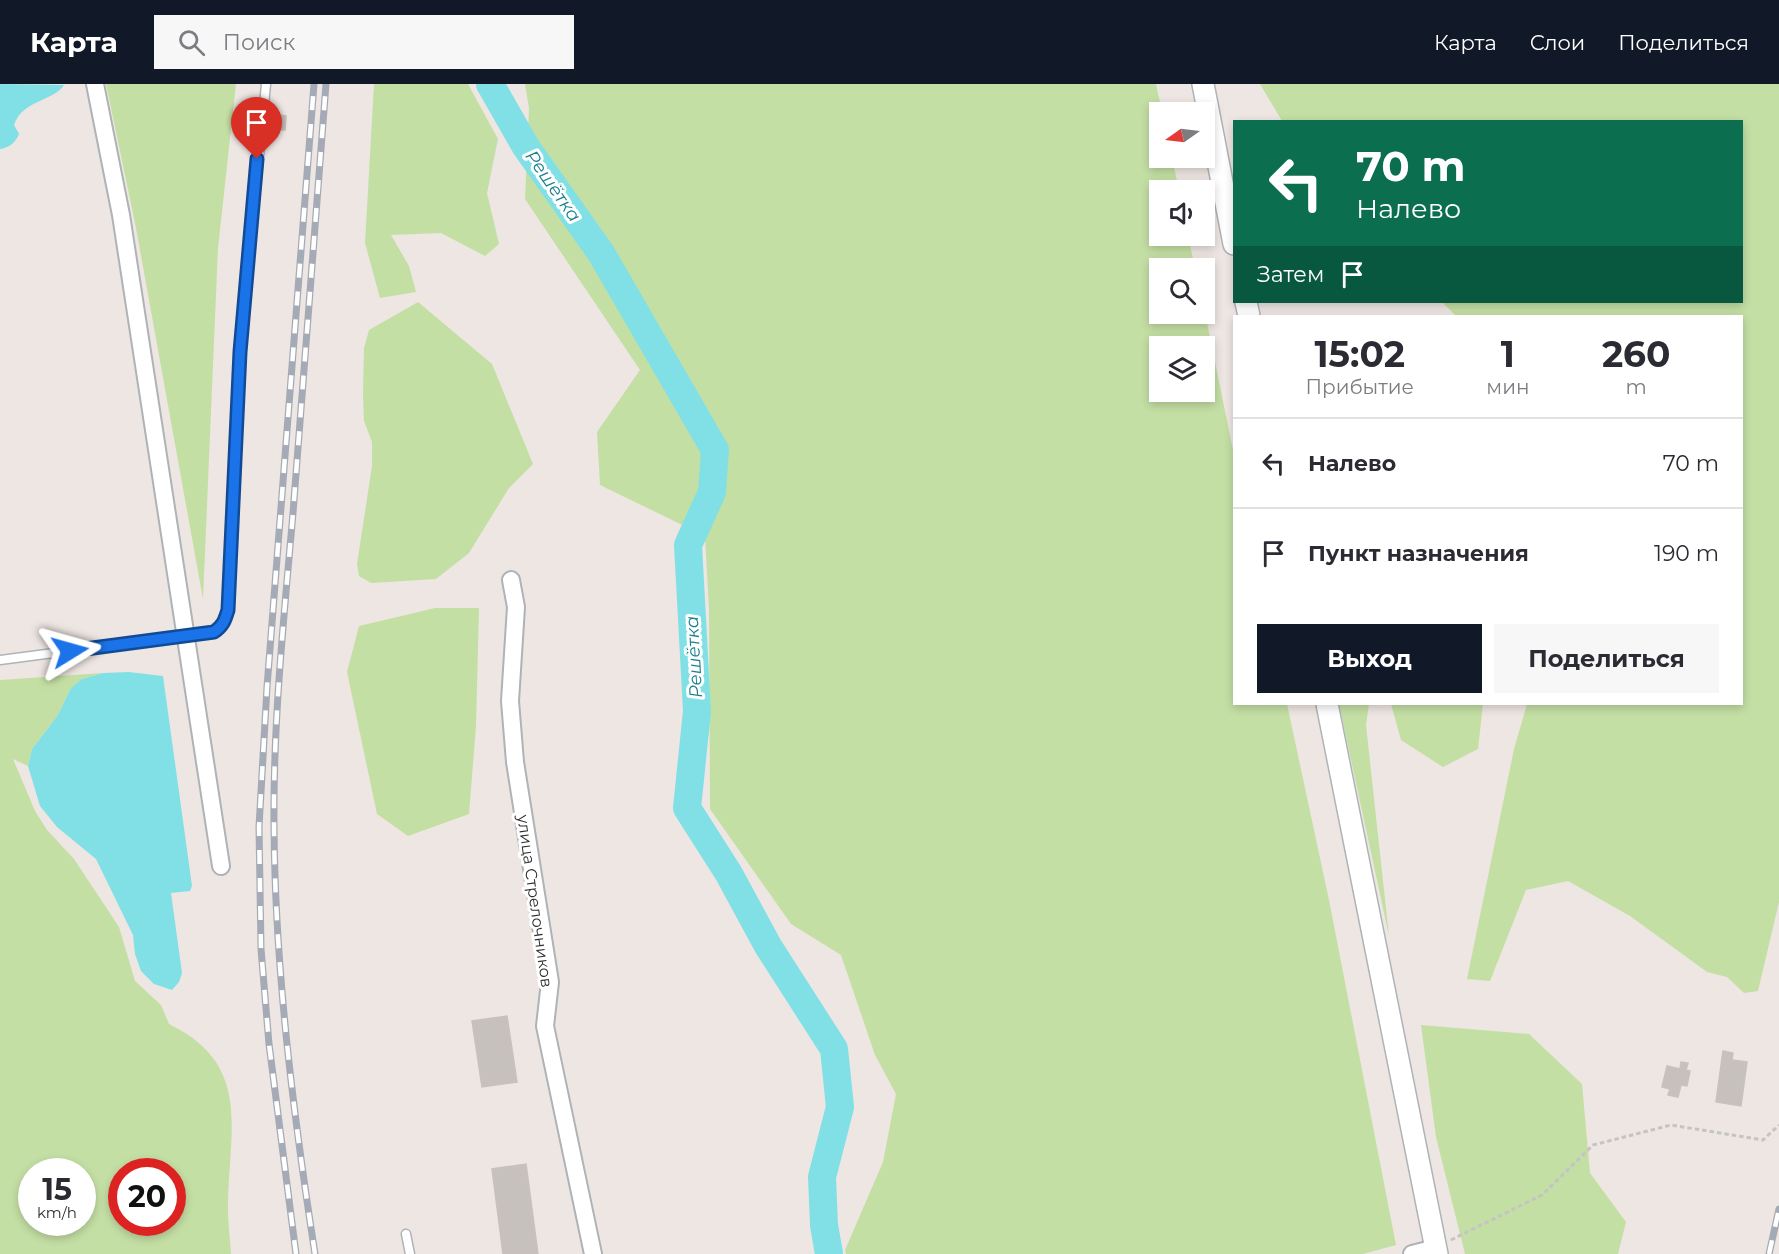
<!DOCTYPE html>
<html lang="ru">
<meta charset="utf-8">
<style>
:root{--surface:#fff;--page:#f7f7f7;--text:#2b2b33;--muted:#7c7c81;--line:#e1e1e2;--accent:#111827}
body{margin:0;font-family:Montserrat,sans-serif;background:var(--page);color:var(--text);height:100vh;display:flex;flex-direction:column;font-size:22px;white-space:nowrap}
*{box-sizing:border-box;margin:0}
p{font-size:20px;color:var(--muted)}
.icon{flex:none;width:33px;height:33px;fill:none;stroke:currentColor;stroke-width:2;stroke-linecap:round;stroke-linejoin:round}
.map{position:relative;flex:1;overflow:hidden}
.sheet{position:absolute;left:1233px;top:231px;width:510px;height:390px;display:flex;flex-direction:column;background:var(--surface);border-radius:0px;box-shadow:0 3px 9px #0003}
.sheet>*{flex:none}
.hud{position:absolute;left:1233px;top:36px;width:510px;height:183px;border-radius:0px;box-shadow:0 3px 9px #0003;background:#0b6e4f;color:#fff;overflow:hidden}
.needle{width:39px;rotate:256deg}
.tools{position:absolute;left:1149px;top:18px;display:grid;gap:12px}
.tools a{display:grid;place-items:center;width:66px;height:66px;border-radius:0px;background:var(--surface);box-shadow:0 3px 9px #0003;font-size:30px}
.speed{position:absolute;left:18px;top:1074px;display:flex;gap:12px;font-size:30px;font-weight:700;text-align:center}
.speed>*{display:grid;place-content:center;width:78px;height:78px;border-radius:50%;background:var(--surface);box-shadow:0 3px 9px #0003;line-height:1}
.speed small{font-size:15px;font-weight:400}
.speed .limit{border:9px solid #d22;background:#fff;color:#111}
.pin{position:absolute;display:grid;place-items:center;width:51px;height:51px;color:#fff;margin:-62px -26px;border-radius:50% 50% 50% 0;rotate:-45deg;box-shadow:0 0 6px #0007}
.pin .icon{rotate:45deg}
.me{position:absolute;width:66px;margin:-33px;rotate:82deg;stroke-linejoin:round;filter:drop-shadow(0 0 4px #0008)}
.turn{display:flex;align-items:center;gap:21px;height:126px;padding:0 24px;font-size:27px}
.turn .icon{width:78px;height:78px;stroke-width:2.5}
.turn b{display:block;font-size:42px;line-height:51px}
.then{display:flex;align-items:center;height:57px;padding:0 24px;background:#0003;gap:12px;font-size:22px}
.eta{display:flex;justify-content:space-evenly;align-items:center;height:102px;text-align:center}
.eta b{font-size:36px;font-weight:700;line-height:42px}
.button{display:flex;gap:12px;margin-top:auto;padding:12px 24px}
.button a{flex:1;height:69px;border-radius:0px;background:var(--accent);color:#fff;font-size:24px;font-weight:700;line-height:69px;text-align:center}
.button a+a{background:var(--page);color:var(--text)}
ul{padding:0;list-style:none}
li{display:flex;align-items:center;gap:18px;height:90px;padding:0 24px;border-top:2px solid var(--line)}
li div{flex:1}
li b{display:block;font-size:22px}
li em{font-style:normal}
header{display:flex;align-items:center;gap:36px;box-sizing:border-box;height:84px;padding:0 30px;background:var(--accent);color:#fff}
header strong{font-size:28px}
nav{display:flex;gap:33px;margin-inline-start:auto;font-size:21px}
.search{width:420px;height:54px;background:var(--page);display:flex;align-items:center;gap:15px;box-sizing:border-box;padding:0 21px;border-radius:0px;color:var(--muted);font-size:22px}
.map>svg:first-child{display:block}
.green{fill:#c4dfa4;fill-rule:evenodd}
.water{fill:#80e0e5}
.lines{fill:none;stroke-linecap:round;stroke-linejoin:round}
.river{stroke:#80e0e5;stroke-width:28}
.building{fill:#c7c1bd;stroke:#c9c1bb;stroke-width:1.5}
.service-casing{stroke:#aeb3b8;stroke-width:11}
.minor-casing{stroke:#aeb3b8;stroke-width:20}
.tertiary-casing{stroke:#aeb3b8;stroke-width:24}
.path{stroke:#c4c4c4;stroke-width:3;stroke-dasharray:4.5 3;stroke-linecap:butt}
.service{stroke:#fff;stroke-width:8}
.minor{stroke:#fff;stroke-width:16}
.tertiary{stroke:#fff;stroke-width:21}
.rail-casing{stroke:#a5abb6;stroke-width:7}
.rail{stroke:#fff;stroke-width:4.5;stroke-dasharray:14;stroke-linecap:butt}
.route-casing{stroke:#114b97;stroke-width:15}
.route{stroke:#1a73e8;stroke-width:10}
.labels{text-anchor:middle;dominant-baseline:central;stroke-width:6;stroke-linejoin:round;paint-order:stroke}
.street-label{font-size:16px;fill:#2e2e2e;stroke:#fff}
.water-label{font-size:18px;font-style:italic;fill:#1a7f8e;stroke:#fff}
</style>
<header>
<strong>Карта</strong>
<div class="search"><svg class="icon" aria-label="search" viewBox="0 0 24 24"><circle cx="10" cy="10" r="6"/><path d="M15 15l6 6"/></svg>Поиск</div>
<nav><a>Карта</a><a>Слои</a><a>Поделиться</a></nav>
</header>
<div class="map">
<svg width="1779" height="1170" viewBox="0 0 1779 1170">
<rect width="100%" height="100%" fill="#eee6e2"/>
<g class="green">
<path d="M106 0H236L218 164 203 515 136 144Z"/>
<path d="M374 0H468L498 55 487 109 499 160 485 172 441 149 391 151 409 182 416 208 380 214 365 159Z"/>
<path d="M525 0H1156L1162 28H1160V74H1172L1179 106H1160V152H1188L1195 184H1160V230L1205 229 1234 371V620H1287L1329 816 1396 1161 1363 1170H846L845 1166 883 1078 896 1010 875 971 841 871 791 840 710 725 709 525 705 452 600 401 597 348 640 286 525 115 529 24ZM1160 262H1204V308H1160Z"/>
<path d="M1260 0H1779V818L1758 907 1744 909 1727 893 1707 888 1630 832 1568 797 1526 806 1490 897 1467 895 1514 665 1527 620H1742V232H1456L1442 218H1742V38L1282 37Z"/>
<path d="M418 218 492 280 533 380 509 404 469 469 436 495 371 499 359 492 357 480 372 382V358L364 337 363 310 364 264 369 246Z"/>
<path d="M435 524H479L476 642 469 730 408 752 377 730 347 588 359 542Z"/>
<path d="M103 589 82 595 71 604 58 631 32 665 28 682 13 675 35 727 47 746 74 775 119 843 135 897 161 921 169 940C254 981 228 1048 228 1124 228 1139 230 1155 231 1170H0V596ZM32 1088H82V1138H32ZM122 1088H172V1138H122Z"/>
<path d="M1339 620H1369L1366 641 1389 852Z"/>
<path d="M1391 620H1483L1478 665 1443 683 1401 656Z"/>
<path d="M1421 941 1529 950 1582 1000 1590 1089 1626 1138 1618 1170H1465L1436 1053Z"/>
</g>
<g class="water">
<path d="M0 0 64 1C53 18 23 15 14 41L19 50C16 58 9 64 0 65Z"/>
<path d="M129 588 163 592 192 802 190 807 171 809 182 889 179 898 172 906 154 900 141 887 135 870 133 851 96 775 57 743 40 722 28 682 32 665 58 631 71 604 82 595 103 589Z"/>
</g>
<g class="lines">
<path class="river" d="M490 0 526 63 601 169 715 366 712 408 688 461 697 627 687 724 729 790 768 862 834 965 840 1023 822 1093 824 1141 829 1170"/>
</g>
<g class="building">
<path d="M278 31 286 32 285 46H277Z"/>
<path d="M507 932 517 998 482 1003 472 937Z"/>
<path d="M1723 967 1733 969 1732 976 1747 978 1741 1022 1716 1018Z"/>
<path d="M1681 978 1688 979 1686 986 1690 987 1687 1002 1681 1001 1678 1013 1668 1011 1670 1005 1662 1003 1667 982 1680 985Z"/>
<path d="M526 1080 538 1170H503L492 1085Z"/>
</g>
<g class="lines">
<defs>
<g id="service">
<path d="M0 576 214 548C223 542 225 536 228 526L240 268 266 0"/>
<path d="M406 1150 410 1170"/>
</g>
<g id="minor">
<path d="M95 0 121 131 221 782"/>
<path d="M511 496 516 523 510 617 515 678 550 898 545 942 593 1170"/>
<path d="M1412 1170 1436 1164"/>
</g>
<g id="tertiary">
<path d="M1203 0 1234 160"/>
<path d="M1246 218 1249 232"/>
<path d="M1327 620 1437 1170"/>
</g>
</defs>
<use href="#service" class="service-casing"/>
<use href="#minor" class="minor-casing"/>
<use href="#tertiary" class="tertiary-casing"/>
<path class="path" d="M1451 1156 1542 1111 1593 1061 1671 1041 1763 1056 1779 1041"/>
<use href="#service" class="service"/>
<use href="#minor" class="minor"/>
<use href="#tertiary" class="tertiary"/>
<defs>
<g id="rail">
<path d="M296 1170 269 960 261 865 259 743 267 603 314 0"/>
<path d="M315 1170C293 1028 275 885 274 742 273 637 284 533 293 429 304 286 315 143 326 0"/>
<path d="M1769 1170 1779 1125"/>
</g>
</defs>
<use href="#rail" class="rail-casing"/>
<use href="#rail" class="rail"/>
</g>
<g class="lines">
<defs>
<path id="route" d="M70 567 214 548C223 542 225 536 228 526L240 268 257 75"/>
</defs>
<use href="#route" class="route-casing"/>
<use href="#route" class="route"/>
</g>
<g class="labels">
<g class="street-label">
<text transform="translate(535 817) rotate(82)">улица Стрелочников</text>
</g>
<g class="water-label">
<text transform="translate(553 102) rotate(55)">Решётка</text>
<text transform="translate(694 573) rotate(-93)">Решётка</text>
</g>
</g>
</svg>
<div class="tools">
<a><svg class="needle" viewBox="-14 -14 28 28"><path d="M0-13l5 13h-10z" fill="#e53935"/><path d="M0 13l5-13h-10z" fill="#7c7c81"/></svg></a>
<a><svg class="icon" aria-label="sound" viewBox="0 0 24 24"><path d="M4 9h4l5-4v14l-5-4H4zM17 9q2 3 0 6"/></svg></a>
<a><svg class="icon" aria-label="search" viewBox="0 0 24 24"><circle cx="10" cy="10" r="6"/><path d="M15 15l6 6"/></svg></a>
<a><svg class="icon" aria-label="layers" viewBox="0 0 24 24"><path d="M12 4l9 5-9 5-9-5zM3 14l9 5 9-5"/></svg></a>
</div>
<div class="speed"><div>15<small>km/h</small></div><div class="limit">20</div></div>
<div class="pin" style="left:257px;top:75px;background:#d93025"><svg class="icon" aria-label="arrive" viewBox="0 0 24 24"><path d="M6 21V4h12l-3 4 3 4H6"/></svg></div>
<svg class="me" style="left:70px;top:567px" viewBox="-20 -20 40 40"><path d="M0-17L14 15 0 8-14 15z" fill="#1a73e8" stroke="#fff" stroke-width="4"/></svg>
<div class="hud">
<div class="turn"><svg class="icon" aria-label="left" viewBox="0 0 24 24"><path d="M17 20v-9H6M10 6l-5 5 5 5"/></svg><div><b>70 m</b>Налево</div></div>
<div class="then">Затем<svg class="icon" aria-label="arrive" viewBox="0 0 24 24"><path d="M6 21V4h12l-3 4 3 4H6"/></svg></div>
</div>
<section class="sheet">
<div class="eta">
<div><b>15:02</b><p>Прибытие</p></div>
<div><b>1</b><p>мин</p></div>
<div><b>260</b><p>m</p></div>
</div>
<ul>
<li><svg class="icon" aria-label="left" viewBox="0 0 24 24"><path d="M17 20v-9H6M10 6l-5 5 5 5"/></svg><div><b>Налево</b></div><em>70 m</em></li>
<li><svg class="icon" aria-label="arrive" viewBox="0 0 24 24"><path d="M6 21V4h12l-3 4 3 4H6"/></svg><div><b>Пункт назначения</b></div><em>190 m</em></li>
</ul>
<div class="button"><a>Выход</a><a>Поделиться</a></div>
</section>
</div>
